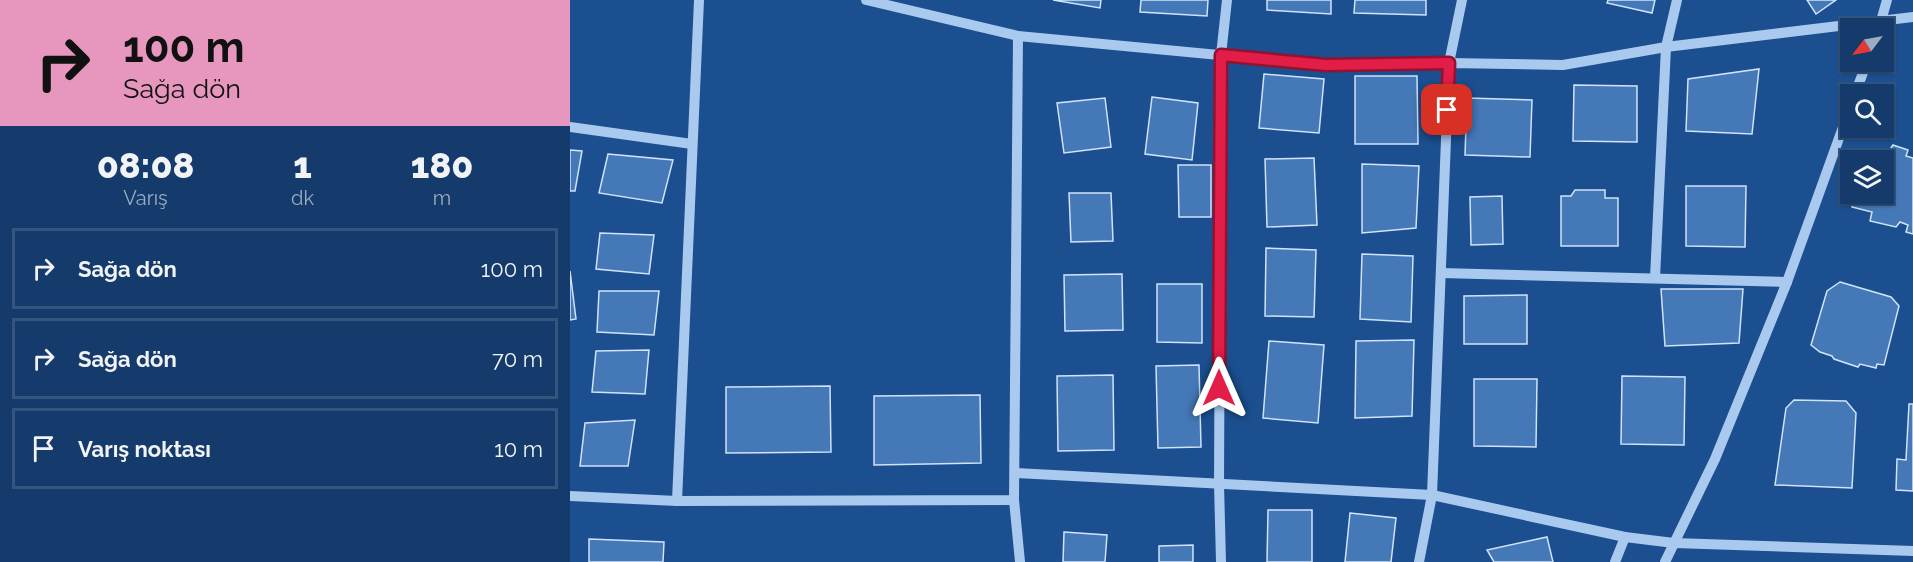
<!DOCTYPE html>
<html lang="tr">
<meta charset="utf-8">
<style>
:root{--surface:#143b6b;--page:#1d4271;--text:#f1f3f6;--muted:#9dadc1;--line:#33557e}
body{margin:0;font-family:Raleway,sans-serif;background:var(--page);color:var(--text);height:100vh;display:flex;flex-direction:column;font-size:22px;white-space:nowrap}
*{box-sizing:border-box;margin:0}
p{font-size:20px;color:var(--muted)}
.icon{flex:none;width:33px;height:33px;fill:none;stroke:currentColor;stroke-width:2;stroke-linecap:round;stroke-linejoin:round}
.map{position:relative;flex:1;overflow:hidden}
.sheet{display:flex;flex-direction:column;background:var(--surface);width:570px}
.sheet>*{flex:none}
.top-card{background:#e797bd;color:#111;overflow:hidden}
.needle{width:39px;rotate:238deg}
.fabs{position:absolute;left:1270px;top:18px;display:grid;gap:12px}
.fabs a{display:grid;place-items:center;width:54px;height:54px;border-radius:0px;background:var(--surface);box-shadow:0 2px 4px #0004,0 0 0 2px var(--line);font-size:30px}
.pin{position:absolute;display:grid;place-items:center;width:51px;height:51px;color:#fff;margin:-26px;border-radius:12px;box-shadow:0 3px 9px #0006}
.me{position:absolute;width:66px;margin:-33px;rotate:0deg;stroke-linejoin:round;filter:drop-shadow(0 0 4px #0008)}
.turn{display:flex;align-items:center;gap:21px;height:126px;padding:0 24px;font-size:27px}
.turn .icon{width:78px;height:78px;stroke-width:2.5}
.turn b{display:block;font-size:42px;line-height:51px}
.eta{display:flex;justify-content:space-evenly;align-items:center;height:102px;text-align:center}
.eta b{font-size:36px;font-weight:800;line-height:42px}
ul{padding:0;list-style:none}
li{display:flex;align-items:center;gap:18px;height:81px;margin:0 12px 9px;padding:0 12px;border:3px solid var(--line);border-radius:0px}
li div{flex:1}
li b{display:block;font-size:22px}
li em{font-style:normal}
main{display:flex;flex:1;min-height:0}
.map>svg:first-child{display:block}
.building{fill:#4478b7;stroke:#cfe3fa;stroke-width:1.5}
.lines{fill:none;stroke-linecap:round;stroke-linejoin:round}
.minor{stroke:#a9c9ee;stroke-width:10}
.route-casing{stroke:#92132f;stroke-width:15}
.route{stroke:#e11d48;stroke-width:10}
</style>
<main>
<section class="sheet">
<div class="top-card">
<div class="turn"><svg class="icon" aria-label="right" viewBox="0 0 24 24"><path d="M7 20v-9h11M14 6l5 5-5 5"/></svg><div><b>100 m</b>Sağa dön</div></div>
</div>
<div class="eta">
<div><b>08:08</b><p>Varış</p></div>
<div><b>1</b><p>dk</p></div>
<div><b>180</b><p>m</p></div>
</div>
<ul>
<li><svg class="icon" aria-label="right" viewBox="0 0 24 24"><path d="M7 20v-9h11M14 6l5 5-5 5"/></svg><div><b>Sağa dön</b></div><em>100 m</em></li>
<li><svg class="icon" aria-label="right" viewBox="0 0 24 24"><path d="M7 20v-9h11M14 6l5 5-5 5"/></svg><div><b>Sağa dön</b></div><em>70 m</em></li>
<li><svg class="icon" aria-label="arrive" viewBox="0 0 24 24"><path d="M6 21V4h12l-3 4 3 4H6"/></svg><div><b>Varış noktası</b></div><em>10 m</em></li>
</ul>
</section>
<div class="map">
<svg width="1343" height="562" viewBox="0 0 1343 562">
<rect width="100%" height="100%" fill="#1b4f8f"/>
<g class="building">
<path d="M483 0H531L530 8Z"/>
<path d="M571 0H638L637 16 570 12Z"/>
<path d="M697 0H761V14L697 10Z"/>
<path d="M785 0H856V15L784 13Z"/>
<path d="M1038 0H1085L1082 13 1037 3Z"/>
<path d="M1237 0H1266L1246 14Z"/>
<path d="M1189 69 1182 134 1116 131 1118 79Z"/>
<path d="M694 74 754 79 749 133 689 128Z"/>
<path d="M785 76H847L848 144H785Z"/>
<path d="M1004 85 1067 86V142L1003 141Z"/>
<path d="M582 97 628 103 622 160 575 154Z"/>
<path d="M535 98 541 147 494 153 487 103Z"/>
<path d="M897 98 962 100 960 157 895 155Z"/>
<path d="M1323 145 1338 150 1336 156 1343 158V234L1336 232 1338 225 1330 222 1326 227 1300 221 1302 212 1282 207 1286 194H1314V160H1296L1298 150 1317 154Z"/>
<path d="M0 150 12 151 5 191H0Z"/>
<path d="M38 154 103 160 92 203 29 193Z"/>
<path d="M744 158 747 225 697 227 695 159Z"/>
<path d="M792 164 849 166 846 228 792 233Z"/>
<path d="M608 165H641V217H609Z"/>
<path d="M1116 186H1176L1175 247 1116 246Z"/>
<path d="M1005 190H1035V198H1048V246H991V196H1001Z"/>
<path d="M499 193H541L543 241 501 242Z"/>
<path d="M932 196 933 244 901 245 900 197Z"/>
<path d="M30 233 84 235 79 274 26 269Z"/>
<path d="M696 248 746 250 744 317 695 316Z"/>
<path d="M792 254 843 256 841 322 790 319Z"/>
<path d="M0 271 6 319 0 320Z"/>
<path d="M552 274 553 330 495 331 494 275Z"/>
<path d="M1270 282 1321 297 1329 306 1314 365 1307 364 1306 368 1290 364 1288 367 1264 359 1262 356 1250 352 1241 345 1257 291Z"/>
<path d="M587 284H632V343L587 342Z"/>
<path d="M1091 289H1173L1169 343 1095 346Z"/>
<path d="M29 291H89L84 335 27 332Z"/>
<path d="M957 295V344H894V296Z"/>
<path d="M844 340 842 416 785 418 786 341Z"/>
<path d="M699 341 754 345 748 423 693 418Z"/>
<path d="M79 350 75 394 22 392 26 351Z"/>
<path d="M629 365 631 447 588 448 586 366Z"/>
<path d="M543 375 544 450 488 451 487 376Z"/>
<path d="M1052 376 1115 377 1114 445 1051 444Z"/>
<path d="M904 379H967L966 447 904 446Z"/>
<path d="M260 386 261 452 156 453V387Z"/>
<path d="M410 395 411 463 304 465V396Z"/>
<path d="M1224 400 1276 401 1286 413 1282 488 1205 485 1216 408Z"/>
<path d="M1339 404H1343V491L1326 490 1327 459 1336 460Z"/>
<path d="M65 420 58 466H10L15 423Z"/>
<path d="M698 510H742V562H697Z"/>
<path d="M780 513 826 518 821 562H775Z"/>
<path d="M494 532 537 535 535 562H493Z"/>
<path d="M977 537 983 562H924L917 550Z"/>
<path d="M19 539 94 542 93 562H19Z"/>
<path d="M623 545V562H589V546Z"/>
</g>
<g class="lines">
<g class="minor">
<path d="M296 0 448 36 756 65 879 63 993 65 1096 47 1343 17"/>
<path d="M1309 28 1317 0"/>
<path d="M1285 94 1297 62"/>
<path d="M0 127 122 144"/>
<path d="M871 273 1217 282"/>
<path d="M1085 278 1096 47 1107 0"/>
<path d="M445 473 862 495 1055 537 1104 543 1343 551"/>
<path d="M0 496 107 501 444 500 448 36"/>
<path d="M444 500 450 562"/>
<path d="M107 501 129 0"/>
<path d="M651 562 649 484 651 55 657 0"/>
<path d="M849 562 862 495 879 63 892 0"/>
<path d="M1045 562 1055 537"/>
<path d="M1095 562 1145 459 1217 282 1281 105"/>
</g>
</g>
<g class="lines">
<defs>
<path id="route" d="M649 388 651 55 756 65 879 63 877 110"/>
</defs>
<use href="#route" class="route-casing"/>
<use href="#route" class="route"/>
</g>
</svg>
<div class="fabs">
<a><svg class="needle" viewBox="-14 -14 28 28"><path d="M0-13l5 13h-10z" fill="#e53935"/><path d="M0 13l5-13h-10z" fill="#9dadc1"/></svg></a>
<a><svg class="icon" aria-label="search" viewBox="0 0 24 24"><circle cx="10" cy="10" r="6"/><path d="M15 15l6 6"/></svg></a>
<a><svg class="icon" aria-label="layers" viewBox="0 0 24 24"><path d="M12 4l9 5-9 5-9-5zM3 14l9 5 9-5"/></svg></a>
</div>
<div class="pin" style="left:877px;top:110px;background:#d93025"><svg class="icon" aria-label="arrive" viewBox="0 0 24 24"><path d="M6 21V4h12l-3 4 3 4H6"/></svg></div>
<svg class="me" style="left:649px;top:388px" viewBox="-20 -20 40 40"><path d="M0-17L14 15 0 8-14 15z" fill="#e11d48" stroke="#fff" stroke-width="4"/></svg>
</div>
</main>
